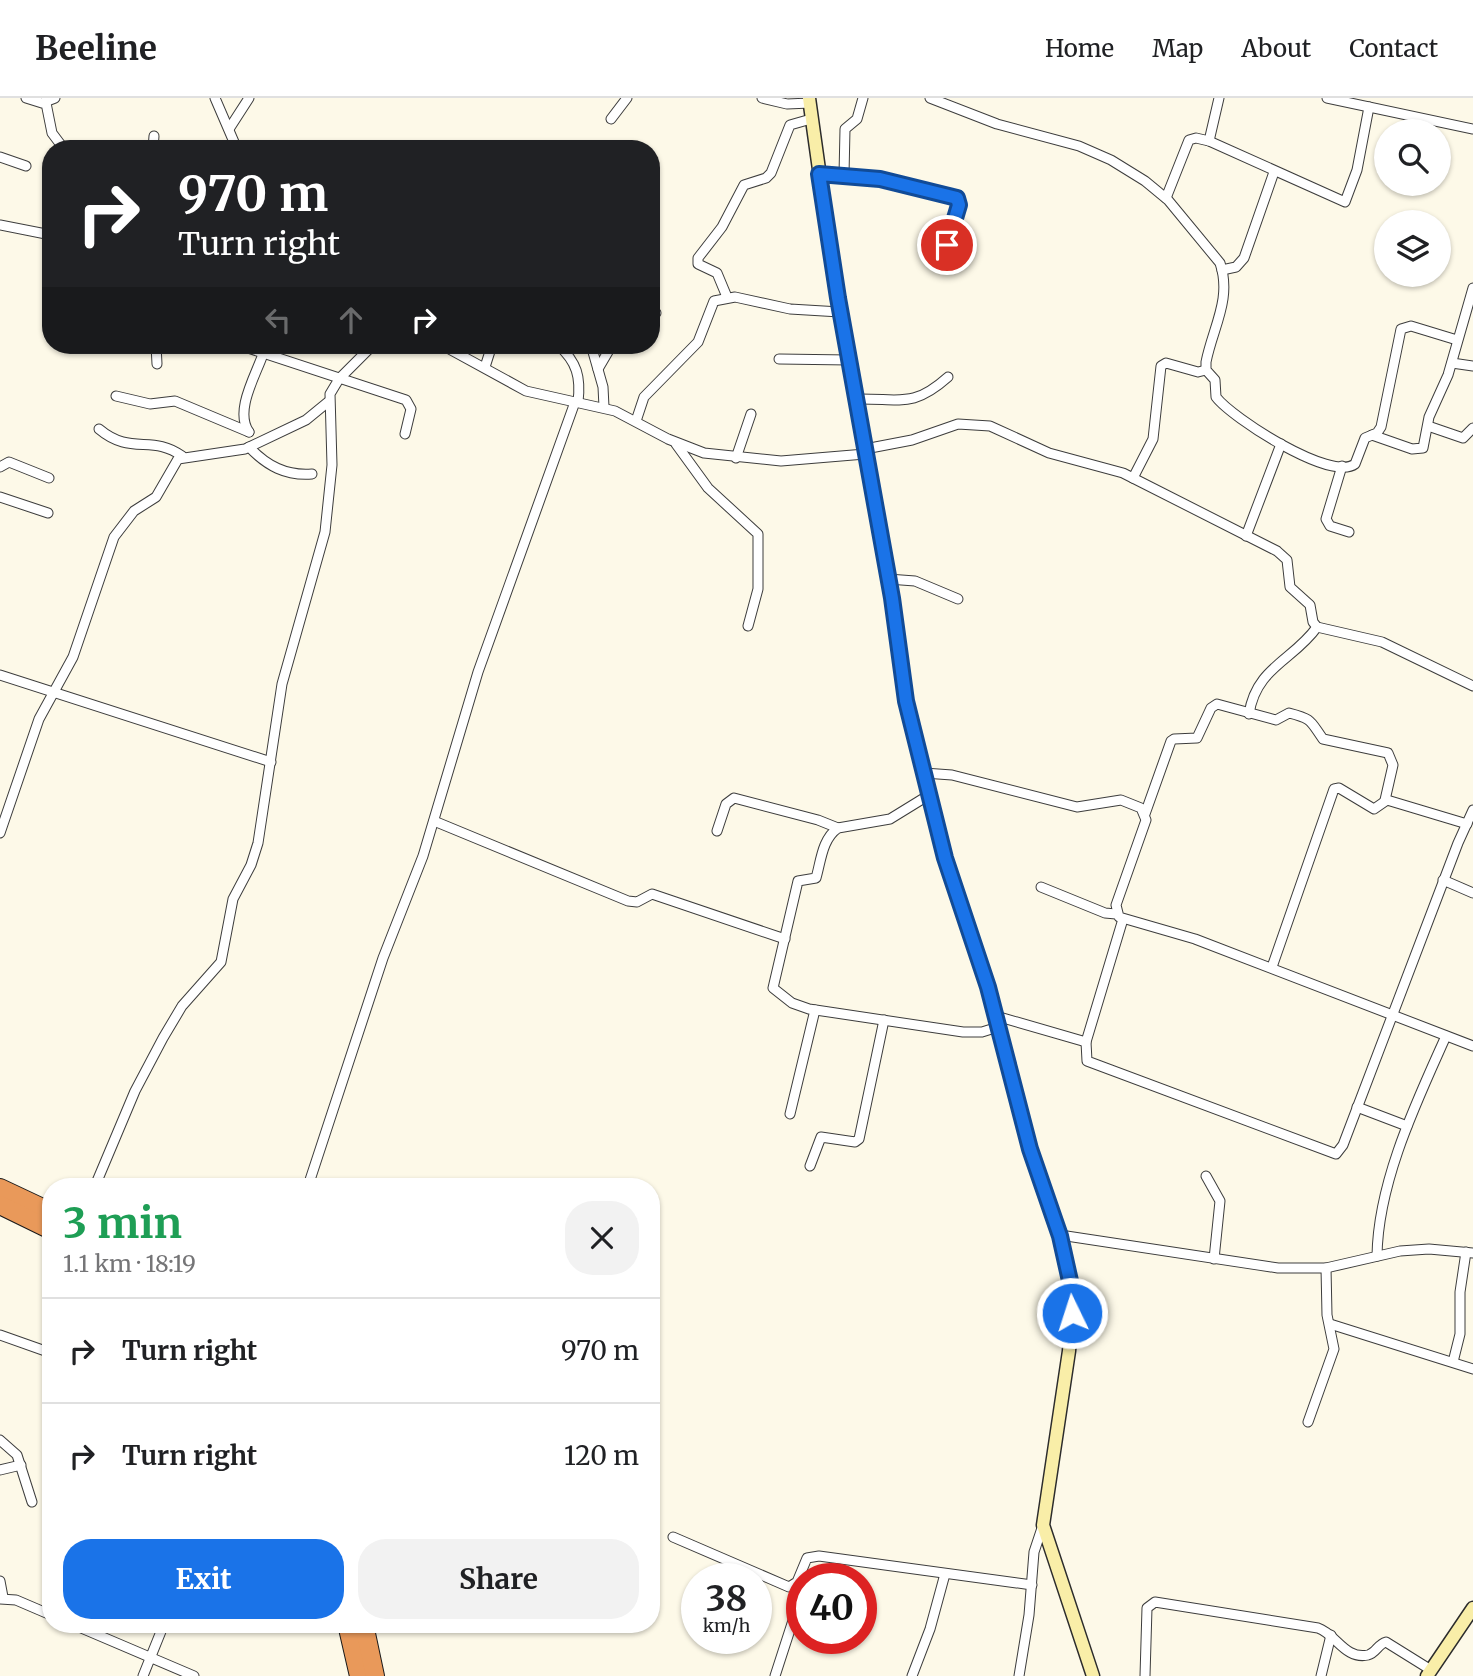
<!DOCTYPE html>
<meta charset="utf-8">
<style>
:root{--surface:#fff;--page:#f2f2f2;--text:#202124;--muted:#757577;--line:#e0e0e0;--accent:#1a73e8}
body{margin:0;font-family:Merriweather,serif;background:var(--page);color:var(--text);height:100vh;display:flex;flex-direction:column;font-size:26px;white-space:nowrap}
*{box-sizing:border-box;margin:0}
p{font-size:23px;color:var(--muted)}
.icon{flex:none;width:38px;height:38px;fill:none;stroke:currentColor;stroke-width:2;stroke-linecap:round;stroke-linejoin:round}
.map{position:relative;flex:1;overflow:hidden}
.panel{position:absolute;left:42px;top:1080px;width:618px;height:455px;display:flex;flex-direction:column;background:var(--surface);border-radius:28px;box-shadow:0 2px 5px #0004}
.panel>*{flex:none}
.banner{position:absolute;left:42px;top:42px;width:618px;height:214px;border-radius:28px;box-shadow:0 2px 5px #0004;background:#202124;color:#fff;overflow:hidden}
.tools{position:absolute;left:1374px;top:21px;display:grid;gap:14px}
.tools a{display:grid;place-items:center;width:77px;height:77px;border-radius:50%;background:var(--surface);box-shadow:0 2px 5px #0004;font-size:35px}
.speed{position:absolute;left:681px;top:1465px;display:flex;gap:14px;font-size:35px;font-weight:700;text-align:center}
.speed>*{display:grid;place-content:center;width:91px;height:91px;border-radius:50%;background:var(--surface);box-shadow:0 2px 5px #0004;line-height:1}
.speed small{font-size:18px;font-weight:400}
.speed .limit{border:10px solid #d22;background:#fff;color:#111}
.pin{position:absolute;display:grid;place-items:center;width:60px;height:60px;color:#fff;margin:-30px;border:4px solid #fff;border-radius:50%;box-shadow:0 2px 7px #0007}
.me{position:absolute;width:77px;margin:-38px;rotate:356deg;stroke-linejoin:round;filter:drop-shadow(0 0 5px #0008)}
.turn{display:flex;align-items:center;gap:24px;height:147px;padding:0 21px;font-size:32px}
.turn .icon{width:91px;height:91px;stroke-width:2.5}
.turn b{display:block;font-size:49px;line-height:60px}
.lanes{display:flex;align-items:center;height:66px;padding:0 21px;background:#0003;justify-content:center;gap:35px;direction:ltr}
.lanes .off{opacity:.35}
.round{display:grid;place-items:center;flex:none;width:74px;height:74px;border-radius:28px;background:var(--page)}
.summary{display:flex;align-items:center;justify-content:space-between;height:119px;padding:0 21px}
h1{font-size:42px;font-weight:700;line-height:52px;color:#1e9e55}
.cta{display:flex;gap:14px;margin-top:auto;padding:14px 21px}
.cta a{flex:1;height:80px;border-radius:28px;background:var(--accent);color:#fff;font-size:28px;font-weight:700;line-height:80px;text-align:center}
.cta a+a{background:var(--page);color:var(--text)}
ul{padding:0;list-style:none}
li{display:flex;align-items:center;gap:21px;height:105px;padding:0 21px;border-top:2px solid var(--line)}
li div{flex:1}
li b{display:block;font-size:26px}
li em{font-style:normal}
header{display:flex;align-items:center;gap:42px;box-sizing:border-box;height:98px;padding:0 35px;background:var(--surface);border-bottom:2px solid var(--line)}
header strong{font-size:33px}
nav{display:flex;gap:38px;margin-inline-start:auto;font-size:24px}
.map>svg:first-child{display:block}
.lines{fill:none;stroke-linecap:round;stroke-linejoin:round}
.street-casing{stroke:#3d3d3d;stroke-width:11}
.secondary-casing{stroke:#2c2c2c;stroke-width:15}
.highway-casing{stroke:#1b1b1b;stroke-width:20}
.street{stroke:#fff;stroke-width:9}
.secondary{stroke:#f9eea8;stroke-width:12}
.highway{stroke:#e9995a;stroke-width:18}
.route-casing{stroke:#114b97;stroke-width:18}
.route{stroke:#1a73e8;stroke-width:12}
</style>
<header>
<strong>Beeline</strong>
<nav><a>Home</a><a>Map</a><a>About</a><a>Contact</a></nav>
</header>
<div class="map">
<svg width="1473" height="1578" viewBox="0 0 1473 1578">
<rect width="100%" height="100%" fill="#fdf9e8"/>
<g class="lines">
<defs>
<g id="street">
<path d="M26 0 42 5 55 0"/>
<path d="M215 0 237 51"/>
<path d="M762 0 787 6 810 5"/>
<path d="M930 0 997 26 1079 48 1111 62 1145 83 1168 102 1220 165C1232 201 1213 229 1206 264V272L1215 282 1216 299C1232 320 1331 384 1355 366L1365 340 1377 335 1381 329 1401 231 1411 228 1457 242"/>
<path d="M1327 0 1473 31"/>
<path d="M46 5 52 35 64 51"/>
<path d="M611 21 627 0"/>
<path d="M229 31 249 0"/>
<path d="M1209 43 1219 0"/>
<path d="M153 51 154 38"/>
<path d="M0 59 26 68"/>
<path d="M819 76 880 81 957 100 959 107 942 167"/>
<path d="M844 77 845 31 857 21 863 0"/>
<path d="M1166 100 1189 42 1196 40 1209 43 1345 104 1357 72 1369 9"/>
<path d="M0 127 51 137"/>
<path d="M1222 172 1236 169 1244 160 1274 74"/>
<path d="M727 199 717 175 698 166V160L722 129 744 87 766 80 771 75 790 27 811 21"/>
<path d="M651 215H656"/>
<path d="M156 247 157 266"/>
<path d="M239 247 406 302 411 311 405 336"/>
<path d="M442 247 526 293 615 313 668 341 704 355 781 363 865 356"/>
<path d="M558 247C577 264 581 279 578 304"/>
<path d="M591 247 603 289 604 309"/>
<path d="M779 261 849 262"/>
<path d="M1452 265 1473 268"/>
<path d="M485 269 492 247"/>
<path d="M598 271 612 247"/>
<path d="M116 298 150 306 175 303 249 334"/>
<path d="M856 301C900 300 912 311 948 279"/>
<path d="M636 323 644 299 698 244 714 203 735 199 790 211 840 214"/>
<path d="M1428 328 1463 340 1473 330"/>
<path d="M99 331C131 358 152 336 182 358"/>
<path d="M249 334C234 313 256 277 263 256"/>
<path d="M1372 337 1412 351 1423 350 1429 319 1448 277 1473 190"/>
<path d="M676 346 708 390 758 436V491L748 528"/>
<path d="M249 349C267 368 286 378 312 376"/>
<path d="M865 351 912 342 958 326 990 328 1049 355 1123 375 1277 453 1287 462 1290 489 1310 507 1313 524 1317 529 1382 544 1473 588"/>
<path d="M736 360 751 316"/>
<path d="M1342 368 1326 421 1330 428 1349 434"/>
<path d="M0 369 9 364 49 380"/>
<path d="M1133 380 1153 341 1161 268 1166 265 1198 274 1206 272"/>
<path d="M0 399 48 415"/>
<path d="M1246 438 1281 346"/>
<path d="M888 481 915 483 958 501"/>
<path d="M0 577 271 664"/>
<path d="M1249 616C1256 569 1294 562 1317 529"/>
<path d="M924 675 952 677 1077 709 1121 702 1141 710 1146 722 1116 807 1119 819 1195 841 1473 948"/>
<path d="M929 697 890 721 838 730C822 741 821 763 816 780L798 783 773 890 792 905 809 911 963 934H982L998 929"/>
<path d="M1145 716 1171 643 1174 641 1197 640 1211 610 1217 606 1276 622 1289 615C1313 621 1310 623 1323 641L1388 655 1393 667 1385 702"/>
<path d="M434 723 628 803 637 804 652 796 785 841"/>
<path d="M717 733 726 706 734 700 818 722 838 730"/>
<path d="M0 735 39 621 73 559 114 439 134 413 156 399 178 361 245 351 306 322 328 304"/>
<path d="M1443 782 1473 795"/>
<path d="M1041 789 1105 815 1116 816"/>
<path d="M1123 821 1086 944 1087 963 1336 1056 1343 1047 1458 745 1473 712"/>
<path d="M1272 869 1334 691 1339 690 1374 711 1387 702 1467 726"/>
<path d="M996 918 1086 944"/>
<path d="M1357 1009 1407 1028"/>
<path d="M790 1016 815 912"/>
<path d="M810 1068 821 1039 855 1044 859 1041 884 922"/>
<path d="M1206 1078 1220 1103 1214 1161"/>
<path d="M95 1088 135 993 163 940 182 908 221 864 233 801 251 767 258 745 282 586 325 434 332 367 330 296 339 281 373 247"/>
<path d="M308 1088 383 860 423 758 478 574 575 304"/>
<path d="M1060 1137 1278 1170H1326L1400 1153 1429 1151 1473 1155"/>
<path d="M1377 1158C1378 1084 1416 1005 1446 938"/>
<path d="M1330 1226 1473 1271"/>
<path d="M0 1237 51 1255"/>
<path d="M1453 1264 1460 1236V1194L1466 1154"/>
<path d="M1308 1324 1334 1251 1327 1217 1326 1170"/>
<path d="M0 1342 17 1357 32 1404"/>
<path d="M0 1372 21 1367"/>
<path d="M673 1439 789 1489 797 1484 807 1460 819 1458 1032 1487"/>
<path d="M0 1483 3 1499"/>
<path d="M0 1501 16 1502 51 1517"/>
<path d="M72 1526 194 1578"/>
<path d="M143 1578 164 1526"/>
<path d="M775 1578 798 1507 799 1500 794 1488"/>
<path d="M912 1578 930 1531 945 1476"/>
<path d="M1019 1578 1029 1517 1034 1454 1043 1427"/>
<path d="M1145 1578 1147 1510 1155 1504 1318 1530C1336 1536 1345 1562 1368 1557 1376 1555 1378 1546 1386 1544L1431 1572"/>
<path d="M1321 1578 1331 1537"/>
</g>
<g id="secondary">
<path d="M809 0 835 186 892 500 906 602 945 760 988 889 1030 1051 1060 1137 1068 1171 1072 1215 1069 1253 1043 1427 1093 1578"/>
<path d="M1427 1578 1473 1510"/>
</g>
<g id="highway">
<path d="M0 1090 51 1114"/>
<path d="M0 1107 51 1132"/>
<path d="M347 1526 359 1578"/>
<path d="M364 1526 375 1578"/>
</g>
</defs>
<use href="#street" class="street-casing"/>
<use href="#secondary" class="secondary-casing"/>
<use href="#highway" class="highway-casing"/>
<use href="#street" class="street"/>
<use href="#secondary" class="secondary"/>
<use href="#highway" class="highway"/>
</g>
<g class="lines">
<defs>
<path id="route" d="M947 147 959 107 957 100 880 81 819 76 838 200 892 500 906 603 945 760 988 889 1030 1051 1060 1138 1070 1183 1072 1215"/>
</defs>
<use href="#route" class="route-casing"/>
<use href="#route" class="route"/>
</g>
</svg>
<div class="tools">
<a><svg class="icon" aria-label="search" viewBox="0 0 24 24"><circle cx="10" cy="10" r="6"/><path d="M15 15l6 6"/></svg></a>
<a><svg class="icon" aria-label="layers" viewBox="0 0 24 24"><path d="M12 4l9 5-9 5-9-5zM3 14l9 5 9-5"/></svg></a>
</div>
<div class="speed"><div>38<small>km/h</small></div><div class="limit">40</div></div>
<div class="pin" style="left:947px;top:147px;background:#d93025"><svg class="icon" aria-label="arrive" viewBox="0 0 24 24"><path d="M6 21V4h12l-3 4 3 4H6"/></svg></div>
<svg class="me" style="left:1072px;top:1215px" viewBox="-20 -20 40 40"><circle r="17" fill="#1a73e8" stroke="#fff" stroke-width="3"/><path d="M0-11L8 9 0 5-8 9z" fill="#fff"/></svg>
<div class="banner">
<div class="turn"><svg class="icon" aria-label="right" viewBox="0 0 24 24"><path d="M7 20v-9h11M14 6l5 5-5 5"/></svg><div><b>970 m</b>Turn right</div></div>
<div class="lanes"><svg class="icon off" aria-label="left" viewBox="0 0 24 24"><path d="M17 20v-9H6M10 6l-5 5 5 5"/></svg><svg class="icon off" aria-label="ahead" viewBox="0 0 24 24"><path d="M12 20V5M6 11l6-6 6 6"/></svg><svg class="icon" aria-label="right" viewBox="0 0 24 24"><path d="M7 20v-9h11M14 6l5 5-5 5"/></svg></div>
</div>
<section class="panel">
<div class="summary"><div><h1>3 min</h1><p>1.1 km · 18:19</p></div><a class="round"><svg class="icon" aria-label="close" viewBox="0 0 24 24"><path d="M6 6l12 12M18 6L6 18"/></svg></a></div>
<ul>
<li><svg class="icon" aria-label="right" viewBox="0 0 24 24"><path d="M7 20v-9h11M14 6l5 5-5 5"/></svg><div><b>Turn right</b></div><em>970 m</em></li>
<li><svg class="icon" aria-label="right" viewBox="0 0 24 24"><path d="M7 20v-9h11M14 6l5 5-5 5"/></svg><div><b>Turn right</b></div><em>120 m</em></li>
</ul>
<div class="cta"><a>Exit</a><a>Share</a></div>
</section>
</div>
